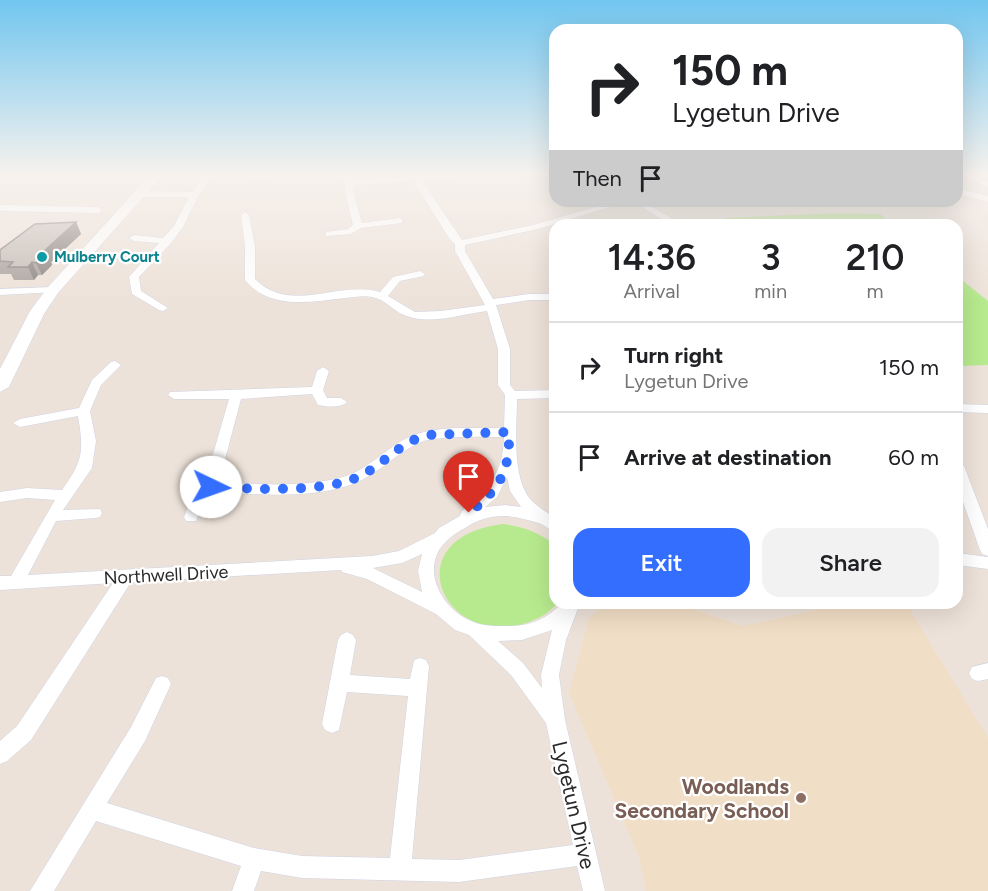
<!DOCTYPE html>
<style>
:root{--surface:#fff;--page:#f2f2f2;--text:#202124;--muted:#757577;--line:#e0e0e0;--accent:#346eff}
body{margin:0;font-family:Figtree,sans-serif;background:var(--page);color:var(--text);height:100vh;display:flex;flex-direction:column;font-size:22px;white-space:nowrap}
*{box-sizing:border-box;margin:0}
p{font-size:20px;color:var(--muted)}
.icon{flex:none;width:33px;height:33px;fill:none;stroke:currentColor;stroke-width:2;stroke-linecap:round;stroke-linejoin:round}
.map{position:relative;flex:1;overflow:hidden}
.sheet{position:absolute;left:549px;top:219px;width:414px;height:390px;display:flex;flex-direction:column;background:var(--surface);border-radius:18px;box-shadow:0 6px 24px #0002}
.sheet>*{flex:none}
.top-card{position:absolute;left:549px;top:24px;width:414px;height:183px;border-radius:18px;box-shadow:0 6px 24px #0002;background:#fff;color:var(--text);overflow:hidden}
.pin{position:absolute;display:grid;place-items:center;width:51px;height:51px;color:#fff;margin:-62px -26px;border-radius:50% 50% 50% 0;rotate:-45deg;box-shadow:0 0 6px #0007}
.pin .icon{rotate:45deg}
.me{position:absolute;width:66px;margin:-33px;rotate:93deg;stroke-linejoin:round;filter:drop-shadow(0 0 4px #0008)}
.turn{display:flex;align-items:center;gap:21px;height:126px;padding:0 24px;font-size:27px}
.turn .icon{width:78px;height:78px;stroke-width:2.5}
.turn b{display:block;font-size:42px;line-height:51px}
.then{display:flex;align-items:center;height:57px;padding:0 24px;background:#0003;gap:12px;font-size:22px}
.eta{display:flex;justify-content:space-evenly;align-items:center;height:102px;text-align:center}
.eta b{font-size:36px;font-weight:600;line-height:42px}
.primary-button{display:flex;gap:12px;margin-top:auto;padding:12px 24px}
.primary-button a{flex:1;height:69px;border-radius:18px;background:var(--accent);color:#fff;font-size:24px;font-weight:600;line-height:69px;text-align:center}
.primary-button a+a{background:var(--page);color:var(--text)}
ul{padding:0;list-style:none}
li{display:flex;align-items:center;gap:18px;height:90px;padding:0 24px;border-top:2px solid var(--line)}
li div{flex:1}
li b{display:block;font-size:22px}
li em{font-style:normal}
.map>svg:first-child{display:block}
.education{fill:#f1dec6}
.green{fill:#b7ea8e}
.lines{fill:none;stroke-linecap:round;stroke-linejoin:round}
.street-casing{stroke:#ced4e4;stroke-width:1}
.secondary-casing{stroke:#ced4e4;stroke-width:1}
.street{fill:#fff;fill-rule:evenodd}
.secondary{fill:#fff;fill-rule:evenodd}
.wall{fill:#a9a29d}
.shaded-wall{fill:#89847f}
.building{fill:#c4bcb6;stroke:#89847f;stroke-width:1.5}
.route{stroke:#346eff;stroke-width:10;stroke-dasharray:0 18}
.culture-dot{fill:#0f9aa8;stroke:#fff;stroke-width:2}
.education-dot{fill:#8d6e63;stroke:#fff;stroke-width:2}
.labels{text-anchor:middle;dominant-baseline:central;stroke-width:4.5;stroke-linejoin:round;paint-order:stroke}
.far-culture-label{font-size:15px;font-weight:bold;fill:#0d838f;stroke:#fff;text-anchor:start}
.street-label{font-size:18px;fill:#292929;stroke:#fff}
.near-education-label{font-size:21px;font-weight:bold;fill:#785e54;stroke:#fff;text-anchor:end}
.near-street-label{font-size:21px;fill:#292929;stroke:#fff}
</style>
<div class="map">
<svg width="988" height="891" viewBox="0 0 988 891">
<rect width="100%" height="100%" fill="#ede2d9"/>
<path class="education" d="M609 603H675L742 626 821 609 829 603H906L988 738V891H646L639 857 569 693 589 618Z"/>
<g class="green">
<path d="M839 213 880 214 893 225H731L724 218Z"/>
<path d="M957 276 988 301V365L957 366Z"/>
<path d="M503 524C524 527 538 532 555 545V603H557C549 614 536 620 523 624 441 647 395 537 503 524Z"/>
</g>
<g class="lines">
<defs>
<g id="street">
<path d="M204 176H213L198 196 183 227 171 243 139 277 141 291 168 308 163 311 159 310 132 294 129 277 159 243 134 241 129 238 134 235 163 238 174 226 189 197H140L136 194 140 191 192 192Z"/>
<path d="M248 176H271L251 180H248Z"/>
<path d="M338 176H347L352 180 405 176H460L423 182 462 240 533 225 616 201H629L538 229 465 245V251L493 299 529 294H555V300H529L496 305 510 349V385L515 391 555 390V398L517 399C517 427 511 479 532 501 538 507 548 513 555 518V532C549 530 545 525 539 523 528 520 516 516 504 516 489 516 477 520 465 528 454 534 444 541 438 552 425 578 445 609 469 620 481 626 492 626 505 626 527 627 547 620 562 603H580L566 640 559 675 565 720 605 891H583L577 866 459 882 302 878 261 871 254 891H232L241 866 96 821 54 891H30L131 727 156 678 162 676 168 678 171 684 145 741 107 803 254 848 302 856 390 858 408 696 347 692 339 730 332 733 325 730 322 724 338 640 341 635 347 632 353 635 356 640 350 675 410 679 414 660 420 658 426 660 429 666 412 859 459 860 573 845 546 723 511 675 469 635 455 630 436 614 367 579 342 572 341 570 131 582 31 740 7 761 0 764V741L17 726 113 583 0 590V576H11L55 500 27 498 0 502V492L27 488 62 490C83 461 84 451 78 416L20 427 13 423 20 419 79 408 92 380 111 362 115 361 121 365 101 385 90 411 96 441 92 468 63 510 100 509 102 513 100 517 95 518 56 521 28 575 372 556 399 551 435 533 439 528 460 516 462 511C489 488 503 474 504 437 483 437 439 435 421 442 394 454 376 477 347 486 305 499 257 494 214 492L203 503 196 521H186L184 517 192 497 204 485 229 399H174L168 395 170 392 312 387 317 371 323 367 329 371 323 390 327 398H341L347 402C341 408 326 407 318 405L312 394 241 399 219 482C259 484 304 488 343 477 367 470 383 451 405 439 433 424 472 429 504 428L505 395 498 385V349L487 311C462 314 429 326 404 315 393 311 385 299 372 297 364 295 353 297 345 298 310 302 269 310 245 280V246L241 215 245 212 249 215 255 246V279C291 315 338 280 380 292L393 277 420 271 425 274 424 276 400 281 388 296 415 312 441 311 485 305 455 251V244L449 238 413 181 354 185 353 191 362 223 399 218 402 219V223L361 228 351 234 326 236V232L348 229 353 225 345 191 346 184ZM507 477 510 491 521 507 505 505 485 507 497 497ZM422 554 418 571 422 592 373 568 402 563ZM552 630 541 675 542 688 523 663 498 641 522 640Z"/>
<path d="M962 176H974L988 182V187Z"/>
<path d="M957 188 988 196V202L957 193Z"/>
<path d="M632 201H642L683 225H671Z"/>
<path d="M0 205 98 207 102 210 98 213 0 211Z"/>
<path d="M53 287 57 288V292L0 295V289Z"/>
<path d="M957 404 988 405V413L957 412Z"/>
<path d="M957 461 964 466 988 529V556L982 554 980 550 957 485Z"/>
<path d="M957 553 988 557V569L957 565Z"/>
<path d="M988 663V679L978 681 972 679 969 673 972 667Z"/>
</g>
<path id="secondary" d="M149 176H162L58 293 44 314 9 387 0 392V369L30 311 48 287Z"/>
</defs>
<use href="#street" class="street-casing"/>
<use href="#secondary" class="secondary-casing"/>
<use href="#street" class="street"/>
<use href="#secondary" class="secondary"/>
</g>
<path class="wall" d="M76 222 81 234 51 262 52 265 42 275H38L34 280H14L11 274H0V250Z"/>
<g class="shaded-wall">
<path d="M76 222 81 234 51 262 52 265 42 275 36 263 43 252Z"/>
<path d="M32 262 38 275 34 280 28 267Z"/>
</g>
<path class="building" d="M76 222 43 252H47L36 263 32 262 28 267H8L13 262 0 261V250L35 224Z"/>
<linearGradient id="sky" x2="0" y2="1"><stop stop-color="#71c6f0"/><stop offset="0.58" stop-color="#f7f2ee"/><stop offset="1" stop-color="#f7f2ee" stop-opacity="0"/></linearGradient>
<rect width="988" height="301" fill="url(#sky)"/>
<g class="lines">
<path class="route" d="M211 487C249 489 325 493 358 477 384 465 399 442 428 435L509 432C510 471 500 489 469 513"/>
</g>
<circle class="culture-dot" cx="42" cy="257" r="6"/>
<circle class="education-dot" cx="801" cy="798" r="6"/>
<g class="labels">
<g class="far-culture-label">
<text x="54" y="257">Mulberry Court</text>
</g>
<g class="street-label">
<text transform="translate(166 575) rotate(-3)">Northwell Drive</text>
</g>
<g class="near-education-label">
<text x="789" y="786">Woodlands<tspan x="789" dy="24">Secondary School</tspan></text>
</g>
<g class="near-street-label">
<text transform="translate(574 805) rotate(77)">Lygetun Drive</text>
</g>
</g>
</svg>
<div class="pin" style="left:469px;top:513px;background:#d93025"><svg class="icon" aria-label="arrive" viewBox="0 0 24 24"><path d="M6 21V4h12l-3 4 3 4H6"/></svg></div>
<svg class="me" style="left:211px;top:487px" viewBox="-20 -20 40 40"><circle r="19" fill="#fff"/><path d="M0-13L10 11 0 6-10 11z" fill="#346eff"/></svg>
<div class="top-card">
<div class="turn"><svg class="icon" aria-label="right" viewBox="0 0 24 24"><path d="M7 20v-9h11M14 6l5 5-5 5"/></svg><div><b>150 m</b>Lygetun Drive</div></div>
<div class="then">Then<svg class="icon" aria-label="arrive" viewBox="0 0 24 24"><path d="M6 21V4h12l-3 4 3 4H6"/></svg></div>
</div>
<section class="sheet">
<div class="eta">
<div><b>14:36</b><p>Arrival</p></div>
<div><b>3</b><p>min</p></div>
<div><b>210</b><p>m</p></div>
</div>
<ul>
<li><svg class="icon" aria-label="right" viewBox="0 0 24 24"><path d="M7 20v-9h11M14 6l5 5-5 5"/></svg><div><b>Turn right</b><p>Lygetun Drive</p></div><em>150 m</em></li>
<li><svg class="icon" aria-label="arrive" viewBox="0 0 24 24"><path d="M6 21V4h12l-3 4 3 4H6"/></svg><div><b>Arrive at destination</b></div><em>60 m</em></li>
</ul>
<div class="primary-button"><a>Exit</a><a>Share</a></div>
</section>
</div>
